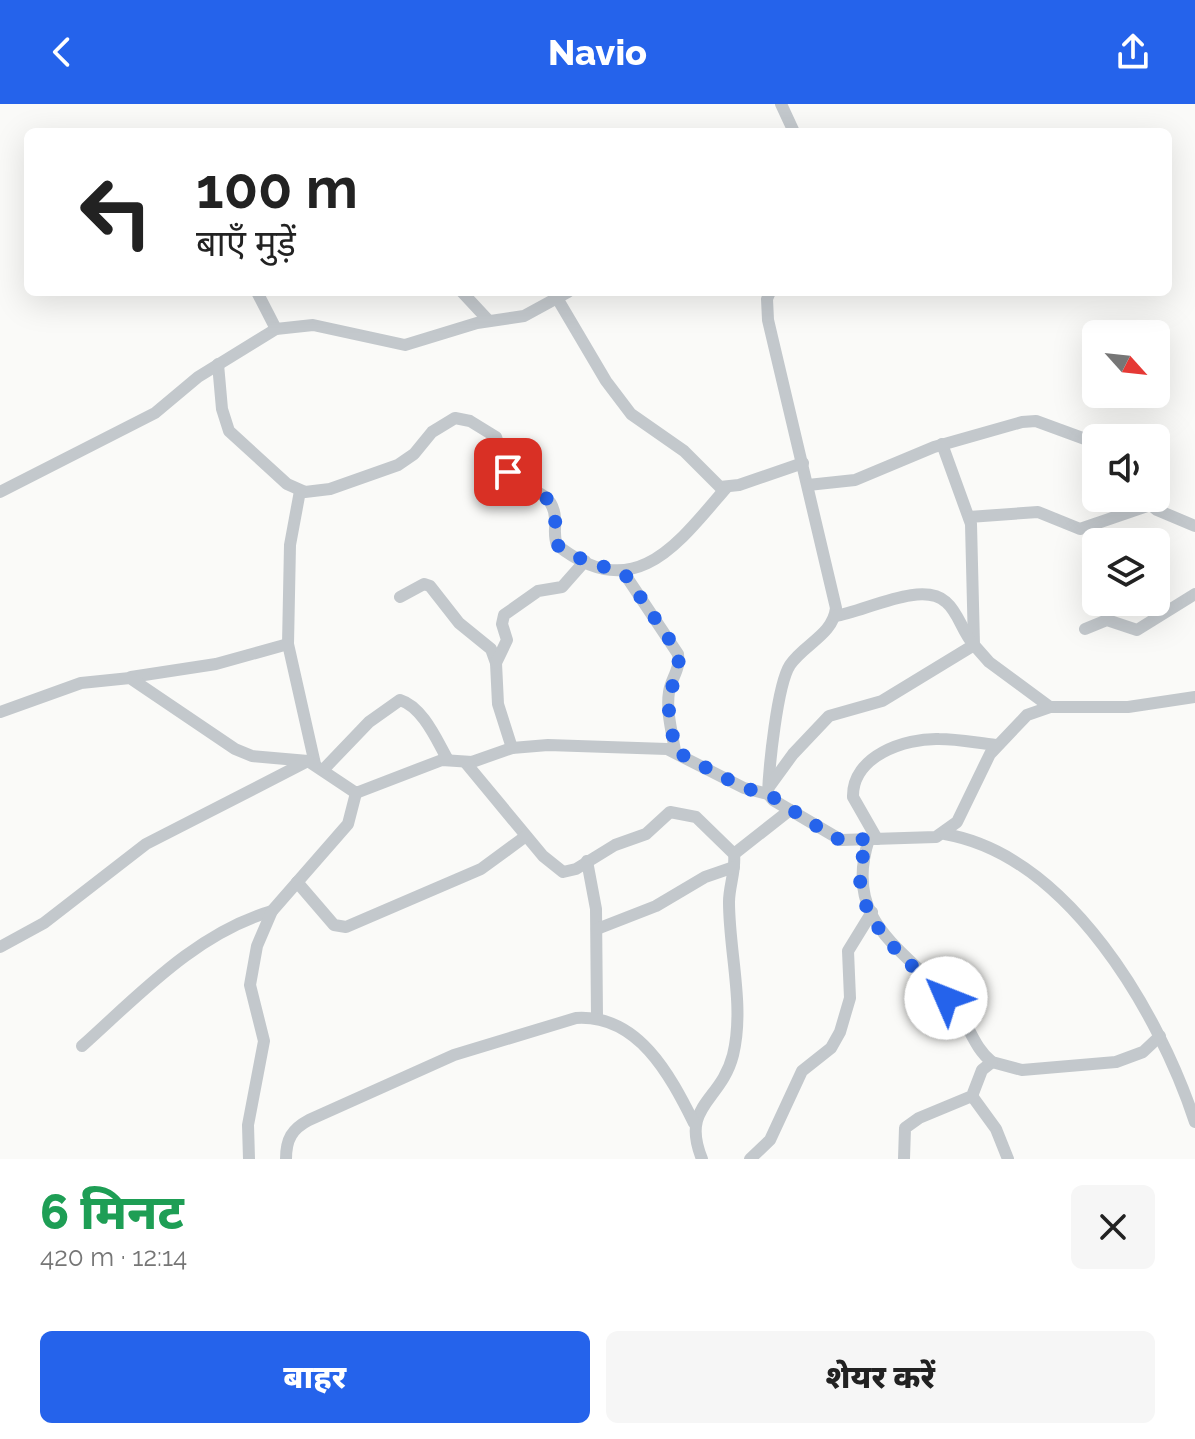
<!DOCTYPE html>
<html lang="hi">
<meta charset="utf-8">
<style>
:root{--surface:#fff;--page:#f6f6f6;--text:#222;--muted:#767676;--accent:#2563eb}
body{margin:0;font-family:Raleway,"Noto Sans Devanagari",sans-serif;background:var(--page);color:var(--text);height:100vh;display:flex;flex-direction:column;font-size:30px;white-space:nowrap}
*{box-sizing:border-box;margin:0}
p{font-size:26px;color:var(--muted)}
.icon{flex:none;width:44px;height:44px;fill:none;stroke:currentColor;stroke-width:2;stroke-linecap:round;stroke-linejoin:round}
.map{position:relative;height:1055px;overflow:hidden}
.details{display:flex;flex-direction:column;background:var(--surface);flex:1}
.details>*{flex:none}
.banner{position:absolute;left:24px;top:24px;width:1148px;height:168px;border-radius:12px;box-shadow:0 8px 32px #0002;background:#fff;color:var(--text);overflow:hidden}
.needle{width:52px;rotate:117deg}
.tools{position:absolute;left:1082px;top:216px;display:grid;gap:16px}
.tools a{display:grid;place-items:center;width:88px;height:88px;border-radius:12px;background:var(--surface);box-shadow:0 8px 32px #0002;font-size:40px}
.pin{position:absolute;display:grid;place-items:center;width:68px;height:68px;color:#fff;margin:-34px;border-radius:16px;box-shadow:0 4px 12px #0006}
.me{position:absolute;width:88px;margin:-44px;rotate:314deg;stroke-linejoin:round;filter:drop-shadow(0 0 6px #0008)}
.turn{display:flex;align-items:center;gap:28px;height:168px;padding:0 40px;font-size:36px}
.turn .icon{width:104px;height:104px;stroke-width:2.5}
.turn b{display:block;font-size:56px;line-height:68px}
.round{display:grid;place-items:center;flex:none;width:84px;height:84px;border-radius:12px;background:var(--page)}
.head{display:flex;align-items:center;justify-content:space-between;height:136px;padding:0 40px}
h1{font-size:48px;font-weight:800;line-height:60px;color:#1e9e55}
.button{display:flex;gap:16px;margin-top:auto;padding:16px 40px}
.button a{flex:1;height:92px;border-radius:12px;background:var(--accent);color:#fff;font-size:32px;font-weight:800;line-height:92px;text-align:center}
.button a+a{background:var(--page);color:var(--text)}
header{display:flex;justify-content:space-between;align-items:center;height:104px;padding:0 40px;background:var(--accent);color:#fff;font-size:36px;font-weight:800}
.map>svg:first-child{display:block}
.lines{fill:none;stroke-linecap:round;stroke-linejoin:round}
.minor{stroke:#c3c8cc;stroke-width:12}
.route{stroke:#2563eb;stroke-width:14;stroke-dasharray:0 25.2}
</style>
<header><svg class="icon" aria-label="back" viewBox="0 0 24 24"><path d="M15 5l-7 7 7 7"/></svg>Navio<svg class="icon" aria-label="share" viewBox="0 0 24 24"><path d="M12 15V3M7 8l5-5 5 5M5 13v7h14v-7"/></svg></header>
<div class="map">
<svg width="1195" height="1055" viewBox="0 0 1195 1055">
<rect width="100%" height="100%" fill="#fafaf8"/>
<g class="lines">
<g class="minor">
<path d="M781 0 794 28"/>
<path d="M257 188 276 225"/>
<path d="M462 188 489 217"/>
<path d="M770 188 767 195 768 216 836 504C833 531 804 540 790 561 777 581 769 664 768 690L773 696 841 736 936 733 957 718 990 650 1027 611 1050 603H1128L1195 593"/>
<path d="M557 194 606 277 631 310 684 347 720 383 739 381 803 359"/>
<path d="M218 260 222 305 229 327 287 380 305 388 330 385 398 361 414 350 432 328 455 314 470 317 496 333 512 380C531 387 553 387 555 414 556 424 553 431 557 441 634 502 677 441 726 384"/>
<path d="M942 340 971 420 974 541 989 558 1050 603"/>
<path d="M808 381 855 376 934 343 1022 318 1036 317 1096 339"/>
<path d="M300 387 290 441 288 540 315 660"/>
<path d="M0 388 155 309 198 273 276 225 313 221 405 241 477 219 524 212 568 188"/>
<path d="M1142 394 1157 406 1195 422"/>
<path d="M969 413 1038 408 1080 425 1150 401"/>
<path d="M624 469 678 550C681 565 671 574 669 588 666 607 672 628 675 647"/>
<path d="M400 493 424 480 430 482 459 519 491 545 496 559 498 600 512 644"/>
<path d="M1085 525 1107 516 1137 526 1195 490"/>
<path d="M496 559 507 536 502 520 504 511 538 487 562 483 585 457"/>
<path d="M131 573 216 560 288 540"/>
<path d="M0 608 81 579 130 574 235 645 252 652 308 657 356 689 442 656 472 658 512 644 548 641 667 645 744 684 768 690"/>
<path d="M465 658 543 752 563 768 576 765 615 741 646 730 670 708 696 713 734 750C736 766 729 782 729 798 729 848 745 902 733 951 721 998 680 1001 702 1055"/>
<path d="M323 666 369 618 400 596C423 603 437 637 448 656"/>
<path d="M769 683 793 650 829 612 882 597 974 541C962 528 959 509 946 498 922 476 864 508 835 512"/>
<path d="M945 730C1069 752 1159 909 1195 1018"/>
<path d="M869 735C840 824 914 848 958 907 970 924 975 945 992 958L1022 966 1116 958 1143 948 1160 932"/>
<path d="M877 735 853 693C852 652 905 634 939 635 958 635 977 639 996 641"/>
<path d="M734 750 790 706"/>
<path d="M587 757 596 805 597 913"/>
<path d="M297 778 334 821 346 823 481 765 526 732"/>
<path d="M597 825 656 802 705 773 734 763"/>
<path d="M0 843 44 819 146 740 308 657"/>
<path d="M82 942C139 891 196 829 272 807"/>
<path d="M972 992 996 1025 1008 1055"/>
<path d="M249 1055 248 1021 264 937 250 881 257 842 272 807 348 720 356 689"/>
<path d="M286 1055C286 1035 292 1025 309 1016L454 951 576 914C638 910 670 971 694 1019"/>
<path d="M750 1055 770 1036 802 967 831 944 840 928 850 894 848 847 872 808"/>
<path d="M904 1055 905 1024 919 1014 972 992 982 966 992 958"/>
</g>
</g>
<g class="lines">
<path class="route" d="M508 368 512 380C531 387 553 388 555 414 556 424 553 431 557 441L585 457 624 469 671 538 679 556 668 600 675 647 744 684 768 690 833 733 841 736 869 735C865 747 859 759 860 772 860 823 914 862 946 894"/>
</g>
</svg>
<div class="tools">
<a><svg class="needle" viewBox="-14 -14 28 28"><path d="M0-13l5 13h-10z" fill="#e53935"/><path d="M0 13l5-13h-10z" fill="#767676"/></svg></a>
<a><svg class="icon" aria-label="sound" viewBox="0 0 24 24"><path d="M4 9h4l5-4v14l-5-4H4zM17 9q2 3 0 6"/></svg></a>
<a><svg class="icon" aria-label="layers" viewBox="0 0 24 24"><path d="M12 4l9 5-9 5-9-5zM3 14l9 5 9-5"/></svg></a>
</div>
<div class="pin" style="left:508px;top:368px;background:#d93025"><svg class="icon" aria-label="arrive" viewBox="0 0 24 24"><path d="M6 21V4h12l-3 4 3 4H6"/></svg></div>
<svg class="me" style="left:946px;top:894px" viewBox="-20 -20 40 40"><circle r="19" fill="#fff"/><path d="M0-13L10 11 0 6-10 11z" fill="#2563eb"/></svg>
<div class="banner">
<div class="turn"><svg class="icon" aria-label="left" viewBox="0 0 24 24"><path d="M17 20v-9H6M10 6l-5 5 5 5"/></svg><div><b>100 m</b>बाएँ मुड़ें</div></div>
</div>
</div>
<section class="details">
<div class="head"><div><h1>6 मिनट</h1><p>420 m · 12:14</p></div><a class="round"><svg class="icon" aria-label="close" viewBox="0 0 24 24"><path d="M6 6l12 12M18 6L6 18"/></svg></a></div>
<div class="button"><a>बाहर</a><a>शेयर करें</a></div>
</section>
